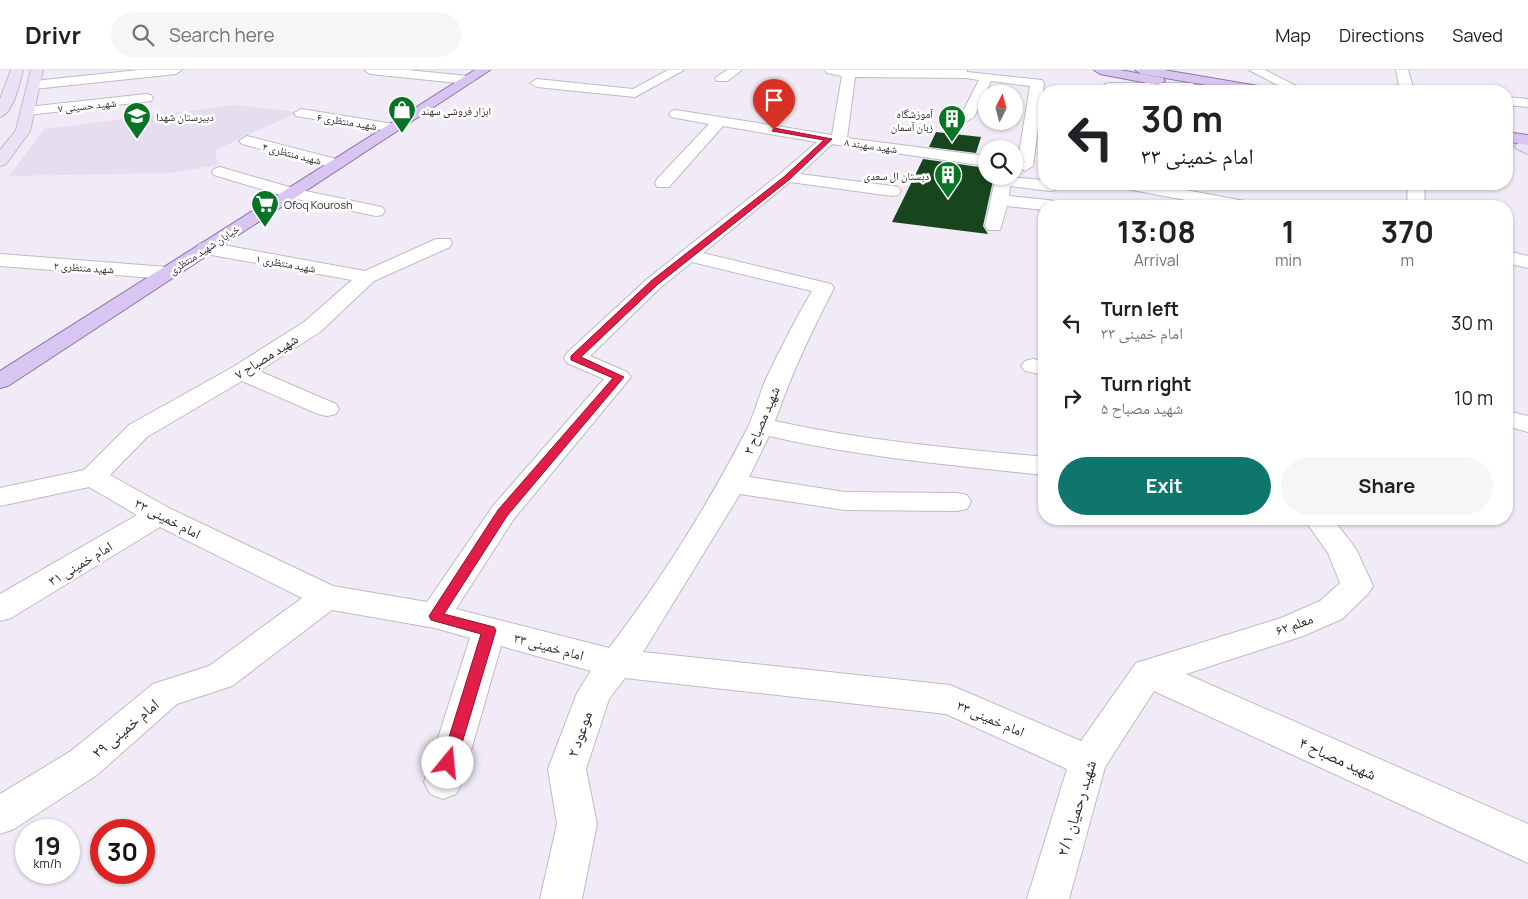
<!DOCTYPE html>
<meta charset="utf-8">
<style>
:root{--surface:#fff;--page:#f6f6f6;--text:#202124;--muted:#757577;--line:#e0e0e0;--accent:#0f766e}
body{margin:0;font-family:Manrope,"Noto Naskh Arabic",sans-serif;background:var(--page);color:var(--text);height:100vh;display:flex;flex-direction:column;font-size:19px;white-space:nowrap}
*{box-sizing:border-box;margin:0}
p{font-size:16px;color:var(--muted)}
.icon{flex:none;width:28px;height:28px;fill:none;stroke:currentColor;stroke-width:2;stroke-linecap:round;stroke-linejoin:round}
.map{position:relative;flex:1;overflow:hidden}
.side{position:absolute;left:1038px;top:130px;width:475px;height:325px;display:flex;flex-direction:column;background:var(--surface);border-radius:20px;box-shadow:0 1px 4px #0004}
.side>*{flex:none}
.top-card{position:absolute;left:1038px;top:15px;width:475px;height:105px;border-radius:20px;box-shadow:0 1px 4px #0004;background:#fff;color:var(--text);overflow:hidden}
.needle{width:32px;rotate:6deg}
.controls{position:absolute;left:978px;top:15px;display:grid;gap:10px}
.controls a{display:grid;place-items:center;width:45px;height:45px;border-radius:50%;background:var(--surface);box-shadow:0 1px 4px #0004;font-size:25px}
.speed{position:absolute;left:15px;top:749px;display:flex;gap:10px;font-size:25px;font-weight:700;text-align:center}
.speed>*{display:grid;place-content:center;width:65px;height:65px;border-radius:50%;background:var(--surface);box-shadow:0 1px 4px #0004;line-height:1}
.speed small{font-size:12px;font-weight:400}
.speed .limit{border:8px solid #d22;background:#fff;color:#111}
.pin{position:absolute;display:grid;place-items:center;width:42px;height:42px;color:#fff;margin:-51px -21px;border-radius:50% 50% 50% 0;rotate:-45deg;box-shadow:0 0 5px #0007}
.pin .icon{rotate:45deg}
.me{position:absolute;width:55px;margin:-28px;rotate:17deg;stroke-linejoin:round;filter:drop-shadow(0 0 4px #0008)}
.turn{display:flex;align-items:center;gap:18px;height:105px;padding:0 20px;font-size:22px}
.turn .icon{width:65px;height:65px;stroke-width:2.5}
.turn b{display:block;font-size:35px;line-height:42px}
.eta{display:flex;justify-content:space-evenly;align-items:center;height:85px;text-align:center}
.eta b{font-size:30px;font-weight:700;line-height:35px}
.primary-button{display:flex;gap:10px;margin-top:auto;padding:10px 20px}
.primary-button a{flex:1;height:58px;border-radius:30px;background:var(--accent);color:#fff;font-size:20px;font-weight:700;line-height:58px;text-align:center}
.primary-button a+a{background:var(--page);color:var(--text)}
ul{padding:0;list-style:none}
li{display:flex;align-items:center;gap:15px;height:75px;padding:0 20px}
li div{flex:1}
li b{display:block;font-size:19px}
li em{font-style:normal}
header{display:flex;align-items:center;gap:30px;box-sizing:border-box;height:70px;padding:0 25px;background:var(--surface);border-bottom:1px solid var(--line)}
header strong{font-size:24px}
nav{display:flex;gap:28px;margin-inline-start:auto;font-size:18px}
.search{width:350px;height:45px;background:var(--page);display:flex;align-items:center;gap:12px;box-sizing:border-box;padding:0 18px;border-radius:28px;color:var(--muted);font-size:19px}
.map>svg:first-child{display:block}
.built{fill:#e5deef}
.building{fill:#17461e}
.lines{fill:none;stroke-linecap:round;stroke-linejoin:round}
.street-casing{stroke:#bfbbc6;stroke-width:2}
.secondary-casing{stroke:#bfbbc6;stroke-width:2}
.primary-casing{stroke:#8c76a7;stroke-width:2}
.street{fill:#fff;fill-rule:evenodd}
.secondary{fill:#ece2f8;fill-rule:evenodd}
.primary{fill:#d9c5f2;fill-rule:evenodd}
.route{fill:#e11d48;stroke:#92132f}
.labels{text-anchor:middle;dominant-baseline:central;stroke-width:5;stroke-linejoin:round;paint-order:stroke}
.far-street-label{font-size:11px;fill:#2b292d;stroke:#fff}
.far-poi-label{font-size:11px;fill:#2b292d;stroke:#fff;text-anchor:start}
.street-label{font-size:14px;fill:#2b292d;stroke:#fff}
.near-street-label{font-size:16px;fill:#2b292d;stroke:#fff}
</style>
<header>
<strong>Drivr</strong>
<div class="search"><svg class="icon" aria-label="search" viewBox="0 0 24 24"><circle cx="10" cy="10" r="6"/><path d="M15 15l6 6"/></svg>Search here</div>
<nav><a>Map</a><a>Directions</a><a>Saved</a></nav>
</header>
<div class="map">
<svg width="1528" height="829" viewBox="0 0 1528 829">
<rect width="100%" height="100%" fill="#f0ebf6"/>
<path class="built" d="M235 35 299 42 215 80 218 95 171 103 9 106 44 59Z"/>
<g class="building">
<path d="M936 62 981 67 976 83 929 77Z"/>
<path d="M923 89 986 98V106H994L983 156 988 164 892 152Z"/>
</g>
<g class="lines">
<defs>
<g id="street">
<path d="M139 0H182L176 4 34 19 27 15 34 11Z"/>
<path d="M364 0H408L468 6 475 10 468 14 370 4Z"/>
<path d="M668 0H684L635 27 537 17 530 13 537 9 633 19Z"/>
<path d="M727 0H742L727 11H717L715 8Z"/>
<path d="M825 0H967V2L1042 10 1044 13 1033 96 1025 101 1017 96 1030 16 991 11 974 47 967 51 960 47 979 10 966 8 855 7 847 68 986 86V96L832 74 800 104 892 116 898 117 901 121 898 125 892 126 790 112 703 183 831 214 834 218C811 262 791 305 775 351 864 371 954 378 1044 387V405C951 395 860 387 769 366L749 407 845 422 957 423 967 425 971 432 967 439 957 441 845 440 740 424 643 582 950 615 1081 671 1136 593 1281 548 1320 531 1340 513 1328 483 1304 449H1333L1356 479 1373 516 1368 524 1342 549 1303 566 1186 604 1528 754V793L1154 621 1105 697 1069 829H1027L1067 699 946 644 625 608 609 629 586 699 597 754 582 829H540L557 754 548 699 577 623 591 601 501 576 462 712 456 724 443 729 430 724 424 712 470 568 435 558 332 540 232 616 177 634 97 705 14 759 0 764V724L71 681 153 614 209 596 302 528 160 457 11 548 0 551V524L137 445 89 417 0 436V418L84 400 129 355 233 297 304 252 352 210 206 184 199 182 196 178 199 174 206 172 365 201 436 169H450L452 173 450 177 374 211 320 262 259 301 336 334 339 339 336 344 327 346 318 344 242 311 147 367 110 405 169 438 333 516 427 532 493 436 604 309 567 293 564 288 567 283 647 209 781 103 817 72 723 56 669 117H657L655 113 657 109 709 54 671 47 669 44 671 41 676 40 832 65 842 6 827 3ZM692 192 812 221C795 250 780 279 766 309 759 325 755 343 747 359 708 435 661 510 609 578L456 539 513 450 631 307 627 302 590 286 661 217Z"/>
<path d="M1249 0H1265L1306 21H1289Z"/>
<path d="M1396 0H1408L1414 21H1400Z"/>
<path d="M1110 13H1192L1199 17 1192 21H1103L1105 14Z"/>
<path d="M146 24 151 25 153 28 151 31 28 45 21 41 28 37Z"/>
<path d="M1506 27 1528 29V37L1506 35Z"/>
<path d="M301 39 394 54 401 58 394 62 296 46 294 43Z"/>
<path d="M247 66 344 91 346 94 338 99 242 74 239 71Z"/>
<path d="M220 97 296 119 382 137 385 141 382 145 376 146 287 127 214 105 212 102 214 99Z"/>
<path d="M996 106 1044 110V114H1057L1058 116 1056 120 1050 121 1010 116 1009 126 1048 130 1054 131 1057 135 1044 136V140L1007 136 1000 160H988L985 156Z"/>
<path d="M1119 114H1153L1245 131 1251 132 1254 136H1218L1127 119 1121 118Z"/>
<path d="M1408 114H1424L1425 136H1407Z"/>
<path d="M1506 181 1528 186V198L1506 193Z"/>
<path d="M0 184 167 197 174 199 177 203 174 207 167 209 0 196Z"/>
<path d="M1033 289 1044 291V305L1025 301 1021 296 1025 291Z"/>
<path d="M1506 341 1528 346V362L1506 356Z"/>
</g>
<g id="secondary">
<path d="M11 0H23C20 12 13 44 0 47V29Z"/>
<path d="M31 0H43L30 61 6 94 0 96V80L16 60Z"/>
<path d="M1522 71 1528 73V84L1517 79 1514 76Z"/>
</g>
<g id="primary">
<path d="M475 0H490L8 316 0 318V301Z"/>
<path d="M1094 0H1120L1163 8 1165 11 1158 15 1100 4Z"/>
<path d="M1135 0H1164L1264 17 1271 21H1242L1141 4Z"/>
<path d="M1506 62 1528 65V75L1506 71Z"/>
</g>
</defs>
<use href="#street" class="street-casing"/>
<use href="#secondary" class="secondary-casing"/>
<use href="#primary" class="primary-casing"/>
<use href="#street" class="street"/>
<use href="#secondary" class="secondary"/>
<use href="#primary" class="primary"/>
</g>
<path class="route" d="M774 58 832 69 790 109 657 215 581 287 624 307 507 446 444 544 494 557 496 560 456 693 454 698 448 700 443 698 441 693 481 564 431 550 429 546 498 440 613 308 571 290V286L651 211 785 106 824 70 772 61Z"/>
<defs>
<symbol id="shop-pin" viewBox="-11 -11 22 30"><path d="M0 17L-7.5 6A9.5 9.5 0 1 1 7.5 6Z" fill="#0a7426" stroke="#fff"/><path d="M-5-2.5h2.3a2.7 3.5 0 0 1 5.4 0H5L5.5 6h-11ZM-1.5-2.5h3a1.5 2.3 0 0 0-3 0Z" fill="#fff"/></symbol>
<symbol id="school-pin" viewBox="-11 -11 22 30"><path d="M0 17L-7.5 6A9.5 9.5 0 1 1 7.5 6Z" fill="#0a7426" stroke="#fff"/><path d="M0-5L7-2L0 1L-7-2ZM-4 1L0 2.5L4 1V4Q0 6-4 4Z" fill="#fff"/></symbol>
<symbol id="building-pin" viewBox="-11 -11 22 30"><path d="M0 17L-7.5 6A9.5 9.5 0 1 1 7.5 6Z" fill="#0a7426" stroke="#fff"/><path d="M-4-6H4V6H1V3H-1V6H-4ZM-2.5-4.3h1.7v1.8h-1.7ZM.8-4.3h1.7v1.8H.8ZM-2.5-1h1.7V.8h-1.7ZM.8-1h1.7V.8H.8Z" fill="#fff"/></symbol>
<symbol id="supermarket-pin" viewBox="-11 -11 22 30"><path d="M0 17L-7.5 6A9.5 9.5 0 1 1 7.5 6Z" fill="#0a7426" stroke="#fff"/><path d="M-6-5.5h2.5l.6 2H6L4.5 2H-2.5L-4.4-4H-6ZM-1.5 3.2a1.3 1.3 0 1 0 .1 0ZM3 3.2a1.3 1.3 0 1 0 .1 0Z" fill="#fff"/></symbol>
</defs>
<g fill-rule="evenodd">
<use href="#shop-pin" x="386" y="24" width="32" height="43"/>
<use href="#school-pin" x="121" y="30" width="32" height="43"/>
<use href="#building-pin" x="936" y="33" width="32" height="43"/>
<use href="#building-pin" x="932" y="89" width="32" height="43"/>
<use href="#supermarket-pin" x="249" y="118" width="32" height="43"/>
</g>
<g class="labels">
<g class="far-street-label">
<text transform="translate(87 35) rotate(-6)">شهید حسینی ۷</text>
<text transform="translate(347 51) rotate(9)">شهید منتظری ۶</text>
<text transform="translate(871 75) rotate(8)">شهید سهبند ۸</text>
<text transform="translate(292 83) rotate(14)">شهید منتظری ۴</text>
<text transform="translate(204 179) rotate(-33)">خیابان شهید منتظری</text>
<text transform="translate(286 193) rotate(10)">شهید منتظری ۱</text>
<text transform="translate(84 197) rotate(4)">شهید منتظری ۲</text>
</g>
<g class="far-poi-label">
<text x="421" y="40">ابزار فروشی سهند</text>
<text x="933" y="43" text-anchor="end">آموزشگاه<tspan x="933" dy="13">زبان آسمان</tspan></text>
<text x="156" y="46">دبیرستان شهدا</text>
<text x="929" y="105" text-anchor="end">دبستان ال سعدی</text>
<text x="284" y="134">Ofoq Kourosh</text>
</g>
<g class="street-label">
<text transform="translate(266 286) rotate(-32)">شهید مصباح ۷</text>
<text transform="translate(761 350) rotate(-67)">شهید مصباح ۳</text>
<text transform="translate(168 448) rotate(27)">امام خمینی ۳۳</text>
<text transform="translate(80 493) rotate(-31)">امام خمینی ۳۱</text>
<text transform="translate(1294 554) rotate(-20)">معلم ۶۲</text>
<text transform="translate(549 576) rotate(15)">امام خمینی ۳۳</text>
<text transform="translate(991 648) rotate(23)">امام خمینی ۳۳</text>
</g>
<g class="near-street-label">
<text transform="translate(125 658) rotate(-40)">امام خمینی ۲۹</text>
<text transform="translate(579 664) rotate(-71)">موعود ۲</text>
<text transform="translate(1338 688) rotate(24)">شهید مصباح ۴</text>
<text transform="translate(1076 738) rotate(-73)">شهید رحمیان ۲/۱</text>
</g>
</g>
</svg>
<div class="controls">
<a><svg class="needle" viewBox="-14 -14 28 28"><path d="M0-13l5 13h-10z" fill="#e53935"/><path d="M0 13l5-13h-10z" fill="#757577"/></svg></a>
<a><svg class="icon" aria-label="search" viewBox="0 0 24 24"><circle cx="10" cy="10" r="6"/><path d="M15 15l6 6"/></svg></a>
</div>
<div class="speed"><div>19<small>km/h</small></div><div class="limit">30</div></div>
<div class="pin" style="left:774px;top:60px;background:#d93025"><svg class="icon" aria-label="arrive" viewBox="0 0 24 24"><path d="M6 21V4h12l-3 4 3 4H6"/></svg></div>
<svg class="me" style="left:448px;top:693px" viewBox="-20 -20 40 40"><circle r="19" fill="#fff"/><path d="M0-13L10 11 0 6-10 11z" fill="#e11d48"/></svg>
<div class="top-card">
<div class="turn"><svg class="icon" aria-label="left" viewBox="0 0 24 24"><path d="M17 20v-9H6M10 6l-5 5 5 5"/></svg><div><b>30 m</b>امام خمینی ۳۳</div></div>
</div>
<section class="side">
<div class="eta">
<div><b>13:08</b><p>Arrival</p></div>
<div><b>1</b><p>min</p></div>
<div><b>370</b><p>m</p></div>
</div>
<ul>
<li><svg class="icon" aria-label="left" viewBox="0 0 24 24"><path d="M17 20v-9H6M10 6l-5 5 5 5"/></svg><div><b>Turn left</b><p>امام خمینی ۳۳</p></div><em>30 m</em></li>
<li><svg class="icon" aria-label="right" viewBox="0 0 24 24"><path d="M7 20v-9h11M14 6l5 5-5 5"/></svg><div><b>Turn right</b><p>شهید مصباح ۵</p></div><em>10 m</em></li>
</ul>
<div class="primary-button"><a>Exit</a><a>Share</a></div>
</section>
</div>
